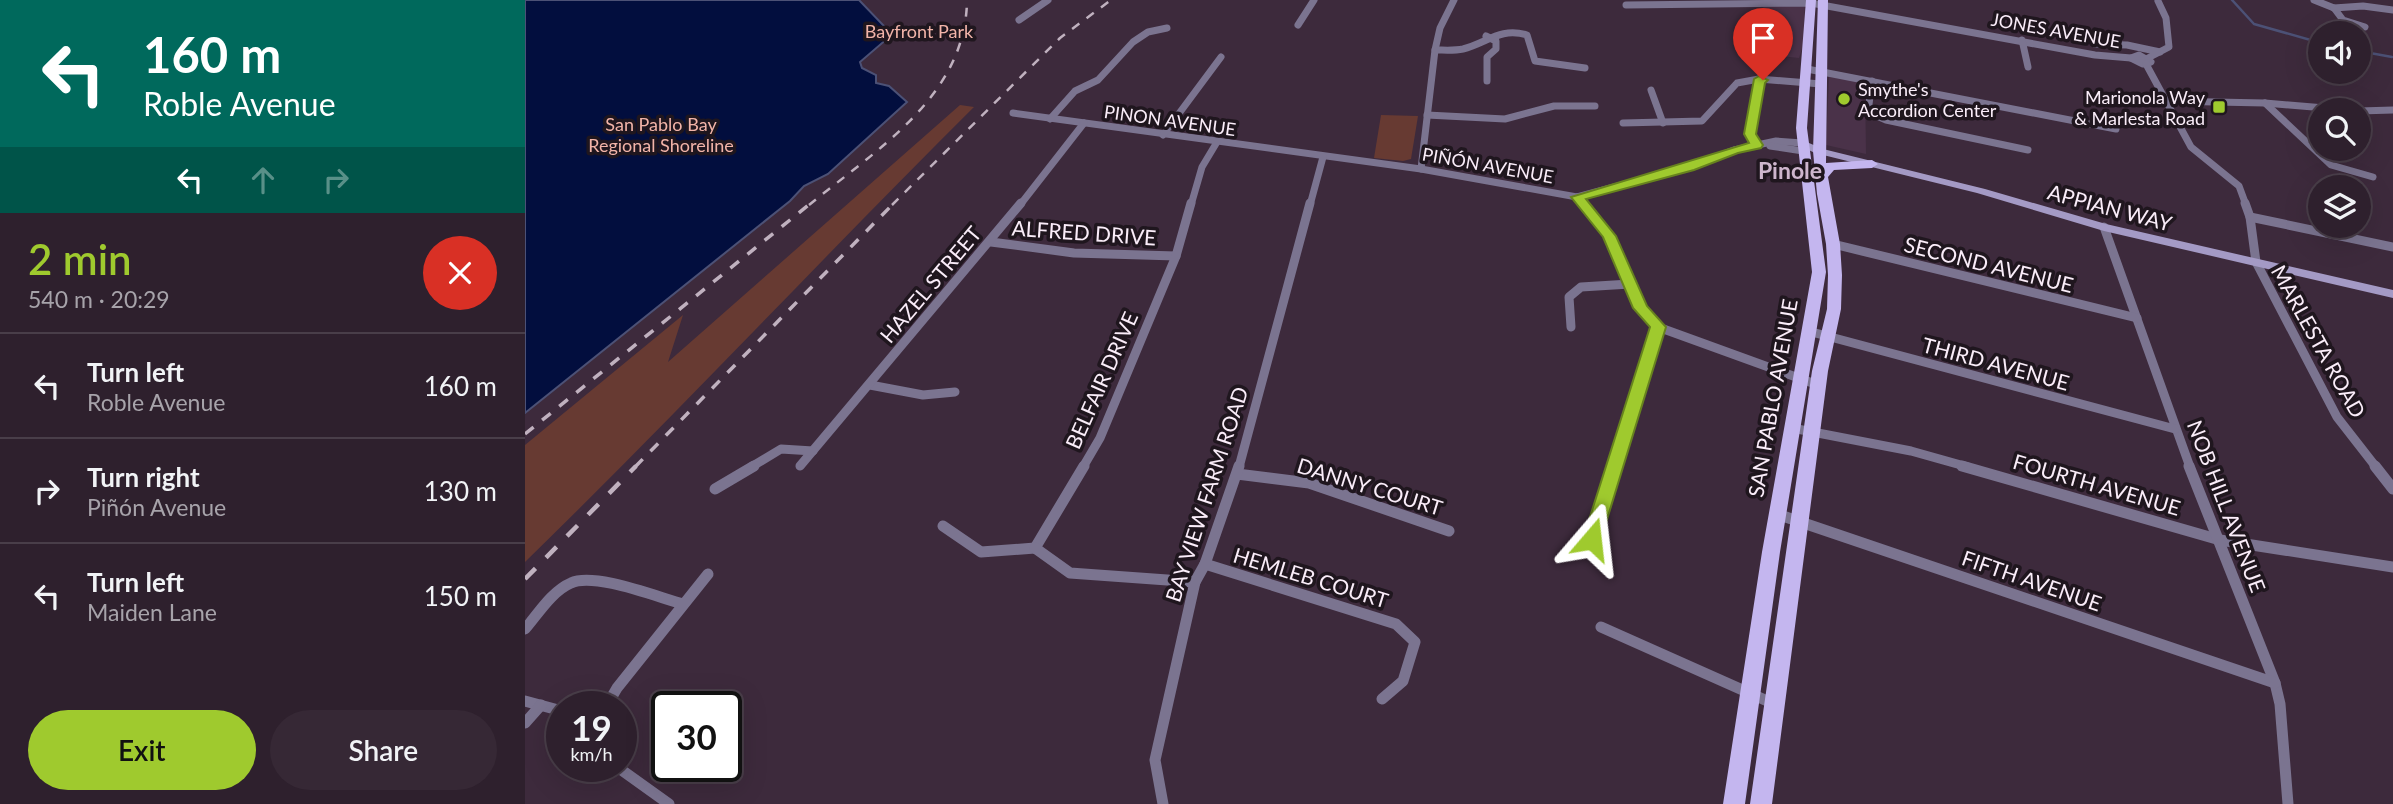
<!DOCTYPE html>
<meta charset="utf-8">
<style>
:root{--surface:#2e202d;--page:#362835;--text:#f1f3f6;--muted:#a7a3aa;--line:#493e49;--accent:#9fca2e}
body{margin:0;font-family:Lato,sans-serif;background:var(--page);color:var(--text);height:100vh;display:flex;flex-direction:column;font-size:26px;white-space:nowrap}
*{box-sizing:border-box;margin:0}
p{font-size:23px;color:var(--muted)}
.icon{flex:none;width:38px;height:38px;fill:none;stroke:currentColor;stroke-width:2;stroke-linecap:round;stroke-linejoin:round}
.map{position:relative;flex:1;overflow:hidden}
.details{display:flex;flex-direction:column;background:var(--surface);width:525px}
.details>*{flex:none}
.hud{background:#00695c;color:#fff;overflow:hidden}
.tools{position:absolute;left:1783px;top:21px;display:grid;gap:14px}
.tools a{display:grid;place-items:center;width:63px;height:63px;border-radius:50%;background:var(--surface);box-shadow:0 7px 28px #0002,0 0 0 2px var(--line);font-size:35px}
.speed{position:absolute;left:21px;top:691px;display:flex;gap:14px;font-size:35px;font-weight:700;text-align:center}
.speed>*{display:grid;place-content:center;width:91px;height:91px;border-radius:50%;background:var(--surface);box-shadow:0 7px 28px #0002,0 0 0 2px var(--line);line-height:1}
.speed small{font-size:18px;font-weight:400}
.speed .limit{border:4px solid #111;border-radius:10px;background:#fff;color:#111}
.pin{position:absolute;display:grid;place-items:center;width:60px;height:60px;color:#fff;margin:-72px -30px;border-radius:50% 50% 50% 0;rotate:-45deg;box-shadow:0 0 7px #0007}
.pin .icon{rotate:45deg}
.me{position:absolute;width:77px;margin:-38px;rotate:17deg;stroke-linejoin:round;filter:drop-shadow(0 0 5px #0008)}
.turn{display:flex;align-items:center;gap:24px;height:147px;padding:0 28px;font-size:32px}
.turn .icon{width:91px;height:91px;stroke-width:2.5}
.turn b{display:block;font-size:49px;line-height:60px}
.lanes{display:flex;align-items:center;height:66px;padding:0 28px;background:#0003;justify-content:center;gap:35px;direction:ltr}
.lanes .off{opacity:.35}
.round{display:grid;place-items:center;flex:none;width:74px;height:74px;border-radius:37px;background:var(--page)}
.head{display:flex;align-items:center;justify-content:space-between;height:119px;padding:0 28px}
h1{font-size:42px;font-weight:600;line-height:52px;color:var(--accent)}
.action{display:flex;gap:14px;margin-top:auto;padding:14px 28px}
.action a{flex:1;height:80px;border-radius:42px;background:var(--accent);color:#111;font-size:28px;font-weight:600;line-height:80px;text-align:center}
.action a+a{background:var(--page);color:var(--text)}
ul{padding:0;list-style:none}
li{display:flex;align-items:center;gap:21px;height:105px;padding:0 28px;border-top:2px solid var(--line)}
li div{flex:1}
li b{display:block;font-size:26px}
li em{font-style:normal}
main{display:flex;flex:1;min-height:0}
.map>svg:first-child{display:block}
.built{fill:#4a3249}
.green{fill:#673a32}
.water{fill:#020e3e;stroke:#4c5176;stroke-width:2}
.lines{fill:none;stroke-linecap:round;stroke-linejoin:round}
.stream{stroke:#4c5176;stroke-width:2.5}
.street-far2{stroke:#7b7490;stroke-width:7}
.street-far1{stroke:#7b7490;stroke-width:9}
.street{stroke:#7b7490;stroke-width:11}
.secondary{fill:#a49ac5;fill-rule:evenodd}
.primary{fill:#c4b6ef;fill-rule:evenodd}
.rail-far2{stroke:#c0b1bf;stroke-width:2.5;stroke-dasharray:9 9;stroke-linecap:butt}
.rail-far1{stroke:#c0b1bf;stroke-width:3.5;stroke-dasharray:11 11;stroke-linecap:butt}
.rail{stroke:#c0b1bf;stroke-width:4.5;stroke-dasharray:15 15;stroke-linecap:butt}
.route{fill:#9fca2e;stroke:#67831e;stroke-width:2}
.poi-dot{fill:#9fca2e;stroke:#1f161e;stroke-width:2.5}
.labels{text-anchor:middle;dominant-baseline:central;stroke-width:7;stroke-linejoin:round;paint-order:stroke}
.far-street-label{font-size:18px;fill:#faedf9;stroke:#1f161e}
.far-park-label{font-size:18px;fill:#f2b4a9;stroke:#1f161e}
.far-poi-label{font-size:18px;fill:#faedf9;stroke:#1f161e;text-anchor:start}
.street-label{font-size:21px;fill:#faedf9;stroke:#1f161e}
.far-district-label{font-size:23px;font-weight:bold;fill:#ceb6cd;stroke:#1f161e}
</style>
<main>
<section class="details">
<div class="hud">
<div class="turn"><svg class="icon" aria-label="left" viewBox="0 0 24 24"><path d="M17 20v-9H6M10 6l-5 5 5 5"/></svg><div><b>160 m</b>Roble Avenue</div></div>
<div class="lanes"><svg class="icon" aria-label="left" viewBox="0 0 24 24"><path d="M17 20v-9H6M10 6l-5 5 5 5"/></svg><svg class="icon off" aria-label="ahead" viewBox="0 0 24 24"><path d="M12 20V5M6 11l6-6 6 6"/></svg><svg class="icon off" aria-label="right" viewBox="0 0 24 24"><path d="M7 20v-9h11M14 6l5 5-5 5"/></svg></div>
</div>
<div class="head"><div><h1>2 min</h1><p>540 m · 20:29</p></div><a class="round" style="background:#d93025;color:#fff"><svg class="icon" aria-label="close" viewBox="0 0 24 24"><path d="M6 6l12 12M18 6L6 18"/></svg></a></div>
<ul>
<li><svg class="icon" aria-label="left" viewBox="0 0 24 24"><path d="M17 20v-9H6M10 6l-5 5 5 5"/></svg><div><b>Turn left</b><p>Roble Avenue</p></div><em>160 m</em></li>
<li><svg class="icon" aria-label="right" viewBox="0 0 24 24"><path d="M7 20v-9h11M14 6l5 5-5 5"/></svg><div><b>Turn right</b><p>Piñón Avenue</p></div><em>130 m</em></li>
<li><svg class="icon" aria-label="left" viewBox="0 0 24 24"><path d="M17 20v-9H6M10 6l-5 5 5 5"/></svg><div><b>Turn left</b><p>Maiden Lane</p></div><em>150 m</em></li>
</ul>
<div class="action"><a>Exit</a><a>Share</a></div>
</section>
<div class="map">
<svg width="1868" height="804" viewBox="0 0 1868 804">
<rect width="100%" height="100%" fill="#3d2a3c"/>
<g class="built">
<path d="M1280 5 1278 46 1274 58 1237 54 1236 21H1241L1238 6Z"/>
<path d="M1304 77 1340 82 1341 154 1301 145Z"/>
</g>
<g class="green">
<path d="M435 105 449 107C298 257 153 413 0 562V445L158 315 143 362Z"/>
<path d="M856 115 893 116 886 159 878 161 849 158Z"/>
</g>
<path class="water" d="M0 0H334L359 26 363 38 335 62 337 68 351 75V83L364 86 382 102 303 174 279 186 265 201 0 413Z"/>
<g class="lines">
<g class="stream">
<path d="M1707 0 1729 24 1796 43"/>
<path d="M1834 51 1867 57"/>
</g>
<g class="street-far2">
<path d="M1789 0 1809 8 1818 20 1840 27"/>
<path d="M1101 5 1286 3 1570 55 1606 58"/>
<path d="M1809 8 1838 6 1868 10"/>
<path d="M494 20 523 0"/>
<path d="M773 25 789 0"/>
<path d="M961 36 971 41V49L962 57V81"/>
<path d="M1497 40 1503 67"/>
<path d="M1570 44 1602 45 1635 52"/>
<path d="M910 50C919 50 929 51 938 49 962 43 975 27 1002 35L1010 61 1060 68"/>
<path d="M1614 55 1626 62 1618 64 1606 58Z"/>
<path d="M1623 58 1644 47 1641 18 1633 1"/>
<path d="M1621 64 1666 147 1714 186 1721 205"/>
<path d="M1282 69 1591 129"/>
<path d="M1347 81 1343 112 1361 120 1503 150"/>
<path d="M1126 90 1138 123"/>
<path d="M1641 101 1740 103 1824 110"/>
<path d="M1740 103 1806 165 1848 177"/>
<path d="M1834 111 1868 110"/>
<path d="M488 113 896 169 1052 197 1164 167 1209 150 1251 141 1277 143"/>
<path d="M902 115 980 119 1029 106H1070"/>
<path d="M525 119 550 91 573 80 608 42 623 32 642 28"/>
<path d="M1098 123 1177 121 1212 83 1234 79 1296 84"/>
<path d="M638 135 696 57"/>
<path d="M1232 145 1225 134 1234 79"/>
<path d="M1245 146 1278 151"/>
<path d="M896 169 910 50 915 28 929 0"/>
<path d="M1052 197 1059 205"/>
<path d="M495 205 559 123"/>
<path d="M666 205 677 167 692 142"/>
<path d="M785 205 798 157"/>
</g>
<g class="street-far1">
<path d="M1057 203 1085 236 1115 308 1133 327 1293 385"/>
<path d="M1720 203 1725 217 1731 262 1812 417 1851 467"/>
<path d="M1725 217 1868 247"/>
<path d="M1579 227 1665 467"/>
<path d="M466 242 549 253 651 256"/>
<path d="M1308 244 1612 318"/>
<path d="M1046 327 1044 297 1056 287 1105 284"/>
<path d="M1283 331 1650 429"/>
<path d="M345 385 398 395 430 392"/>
<path d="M1267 428 1386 451 1443 467"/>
<path d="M275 466 496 203"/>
<path d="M226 467 256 449 288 451"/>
<path d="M558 467 575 438 651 256 666 203"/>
<path d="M714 467 785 203"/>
<path d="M1089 467 1133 327"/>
</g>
<g class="street">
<path d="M1437 466 1695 540 1868 567"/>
<path d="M1664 466 1750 683 1755 704 1763 804"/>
<path d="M1850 466 1868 489"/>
<path d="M712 474 784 483 924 531"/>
<path d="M190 489 229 466"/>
<path d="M1252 514 1750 683"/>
<path d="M418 526 456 552 510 548"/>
<path d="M1067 539 1090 466"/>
<path d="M510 548 559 466"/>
<path d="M510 548 545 573 670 582"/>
<path d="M680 564 871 624 890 642 878 681 857 699"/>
<path d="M1076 627 1249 704"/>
<path d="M0 629C13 614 27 591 46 583 69 572 132 597 158 604"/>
<path d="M0 701 37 711"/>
<path d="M81 707 92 688 183 574"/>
<path d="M0 723 16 705"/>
<path d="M91 766 144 804"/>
<path d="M638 804 630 760 670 582 680 564 714 466"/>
</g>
<path class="secondary" d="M1277 140 1298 149 1460 189 1581 224 1868 290V298L1579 231 1452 193 1290 153 1273 145V141Z"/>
<g class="primary">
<path d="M1281 0H1291L1282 128 1301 272 1255 552 1220 804H1198L1237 552 1287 272 1271 128Z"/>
<path d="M1293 0H1303L1301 163 1347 160 1353 164 1347 168 1309 170 1303 177 1315 244 1317 275 1316 309 1303 371 1247 804H1225L1287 371 1302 309 1303 275 1301 244 1292 194 1288 151Z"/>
</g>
<g class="rail-far2">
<path d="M284 205C351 150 441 96 442 0"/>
<path d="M367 205 535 38 586 0"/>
</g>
<g class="rail-far1">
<path d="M0 434 286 203"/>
<path d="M110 467 369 203"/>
</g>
<path class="rail" d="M0 579 111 466"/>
</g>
<path class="route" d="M1234 76 1243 80 1240 83 1231 134 1238 145 1236 148 1213 153 1169 170 1061 199 1091 236 1122 306 1141 327 1076 539 1073 544 1067 546 1060 544 1058 539 1125 327 1108 308 1078 237 1046 197 1224 143 1219 134 1229 79Z"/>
<g class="poi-dot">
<circle cx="1319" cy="99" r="7"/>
<rect x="1687" y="100" width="14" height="14" rx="3.5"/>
</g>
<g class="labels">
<g class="far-street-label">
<text transform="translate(1531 30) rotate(10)">JONES AVENUE</text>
<text transform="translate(645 120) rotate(8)">PINON AVENUE</text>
<text transform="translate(963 165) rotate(10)">PIÑÓN AVENUE</text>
</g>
<g class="far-park-label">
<text x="394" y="31">Bayfront Park</text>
<text x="136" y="124">San Pablo Bay<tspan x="136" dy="21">Regional Shoreline</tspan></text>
</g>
<g class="far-poi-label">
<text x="1333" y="89">Smythe's<tspan x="1333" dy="21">Accordion Center</tspan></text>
<text x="1680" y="97" text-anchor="end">Marionola Way<tspan x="1680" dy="21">&amp; Marlesta Road</tspan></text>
</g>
<g class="street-label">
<text transform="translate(1585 207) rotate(15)">APPIAN WAY</text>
<text transform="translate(559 232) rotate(4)">ALFRED DRIVE</text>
<text transform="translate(1464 264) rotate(14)">SECOND AVENUE</text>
<text transform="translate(405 284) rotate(-50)">HAZEL STREET</text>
<text transform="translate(1794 341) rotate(61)">MARLESTA ROAD</text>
<text transform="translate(1471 363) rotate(15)">THIRD AVENUE</text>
<text transform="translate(576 380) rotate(-66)">BELFAIR DRIVE</text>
<text transform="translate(1247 398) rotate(-80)">SAN PABLO AVENUE</text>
<text transform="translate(1572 484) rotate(16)">FOURTH AVENUE</text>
<text transform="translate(845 486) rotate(17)">DANNY COURT</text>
<text transform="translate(681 494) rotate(-72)">BAY VIEW FARM ROAD</text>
<text transform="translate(1702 506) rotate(69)">NOB HILL AVENUE</text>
<text transform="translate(786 577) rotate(17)">HEMLEB COURT</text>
<text transform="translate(1507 580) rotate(19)">FIFTH AVENUE</text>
</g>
<g class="far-district-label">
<text x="1265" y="170">Pinole</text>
</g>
</g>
</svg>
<div class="tools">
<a><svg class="icon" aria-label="sound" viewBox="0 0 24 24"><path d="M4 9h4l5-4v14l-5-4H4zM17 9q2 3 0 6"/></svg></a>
<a><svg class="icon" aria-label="search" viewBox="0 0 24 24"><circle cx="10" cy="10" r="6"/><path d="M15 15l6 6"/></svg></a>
<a><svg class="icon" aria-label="layers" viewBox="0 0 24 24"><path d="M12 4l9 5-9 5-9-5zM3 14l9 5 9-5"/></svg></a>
</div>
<div class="speed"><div>19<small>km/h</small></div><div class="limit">30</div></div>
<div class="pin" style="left:1238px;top:80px;background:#d93025"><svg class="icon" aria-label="arrive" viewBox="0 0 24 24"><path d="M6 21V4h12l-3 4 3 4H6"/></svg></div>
<svg class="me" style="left:1067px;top:539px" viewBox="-20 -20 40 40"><path d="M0-17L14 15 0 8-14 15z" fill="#9fca2e" stroke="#fff" stroke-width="4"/></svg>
</div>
</main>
